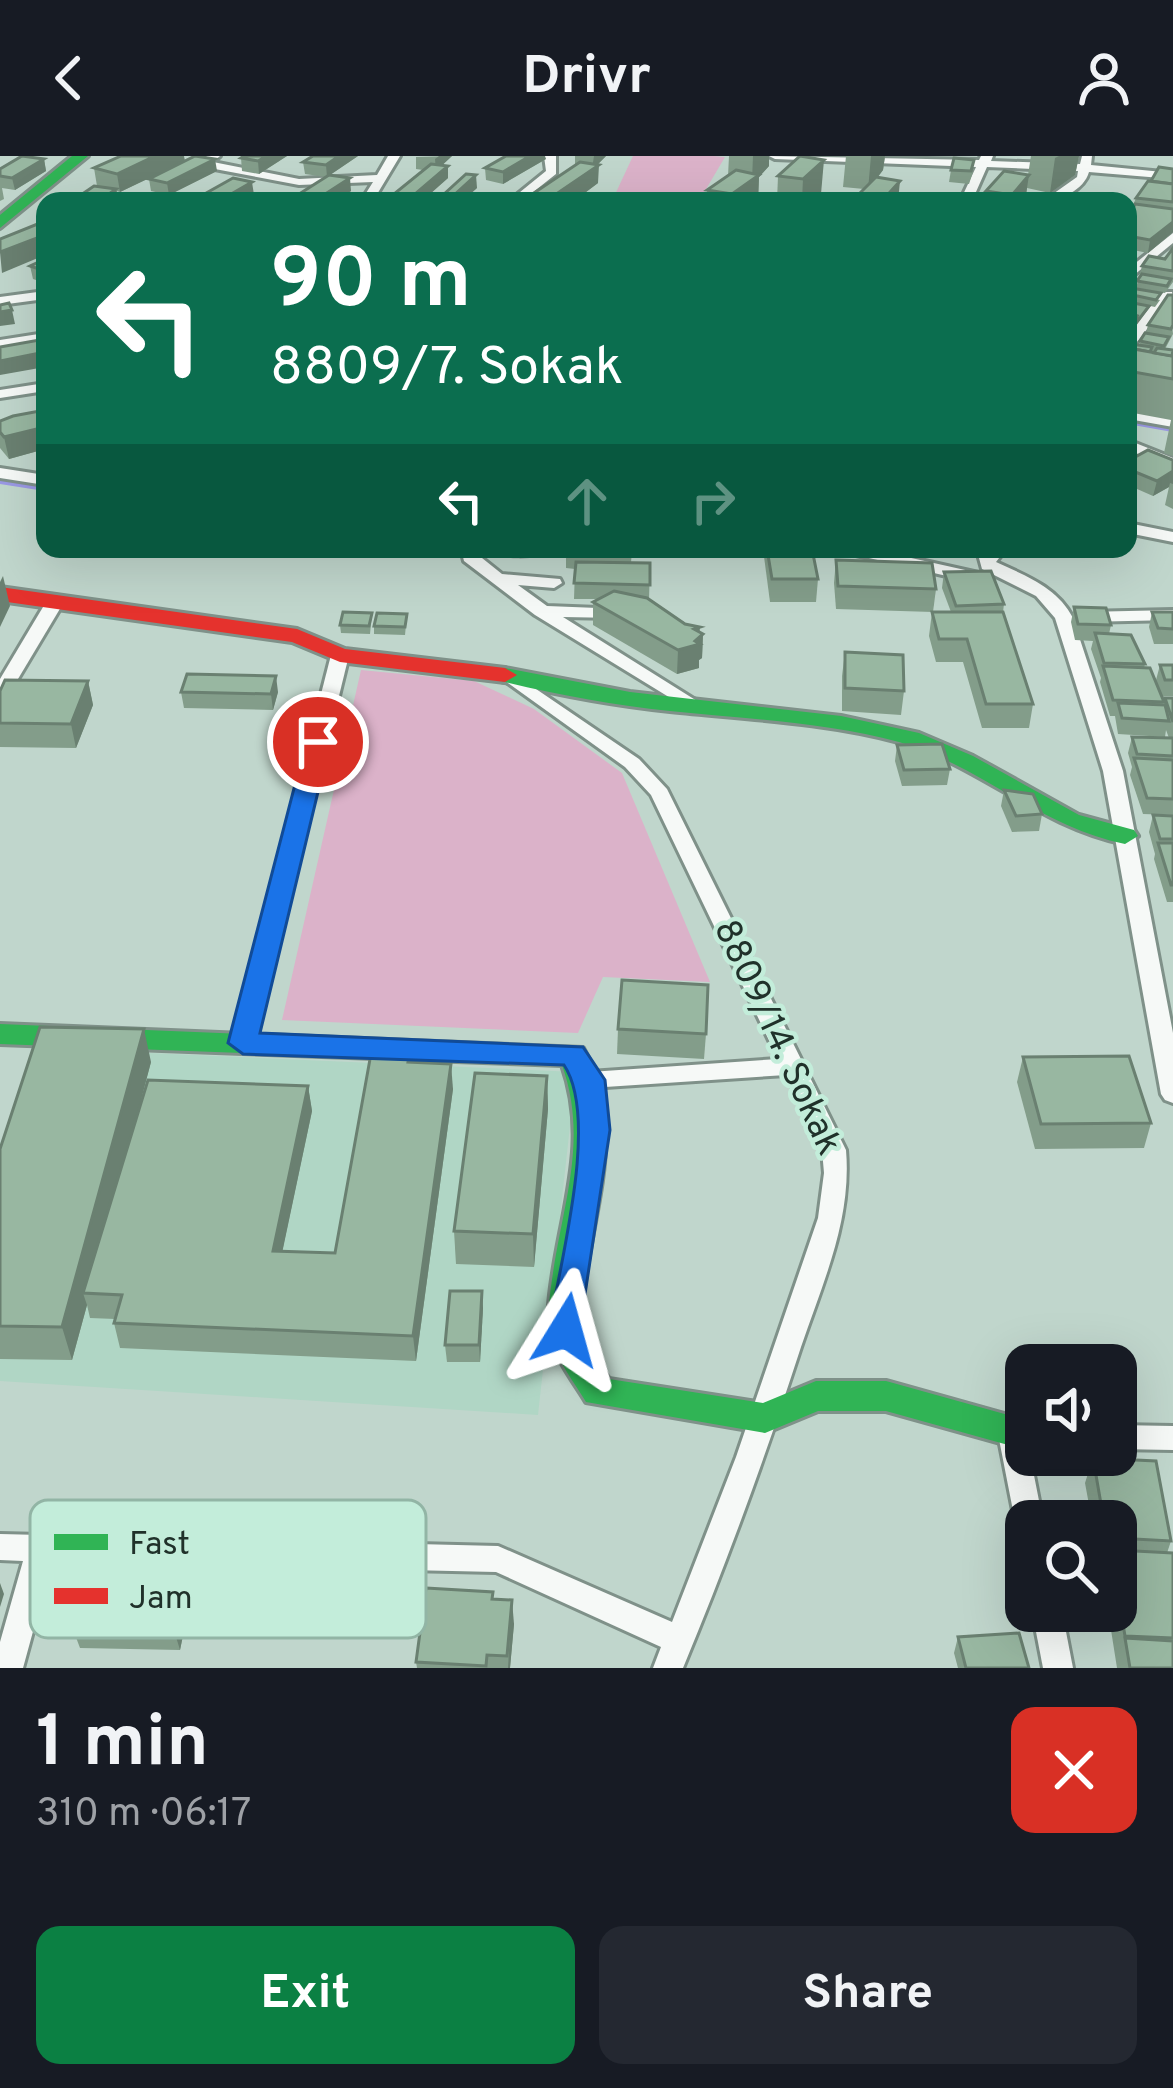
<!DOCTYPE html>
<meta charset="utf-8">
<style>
:root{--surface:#171b24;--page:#242831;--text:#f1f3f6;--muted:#9ea1a6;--accent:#0b8043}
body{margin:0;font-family:Overpass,sans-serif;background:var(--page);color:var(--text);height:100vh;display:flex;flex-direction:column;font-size:45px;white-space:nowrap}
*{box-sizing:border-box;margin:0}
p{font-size:39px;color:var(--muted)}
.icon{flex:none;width:66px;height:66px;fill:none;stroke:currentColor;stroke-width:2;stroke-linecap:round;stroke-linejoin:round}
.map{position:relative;height:1512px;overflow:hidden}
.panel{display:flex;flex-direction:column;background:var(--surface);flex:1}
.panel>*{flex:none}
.banner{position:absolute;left:36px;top:36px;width:1101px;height:366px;border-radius:24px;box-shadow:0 12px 48px #0002;background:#0b6e4f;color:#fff;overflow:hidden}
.tools{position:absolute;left:1005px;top:1188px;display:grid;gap:24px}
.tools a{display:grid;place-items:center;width:132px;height:132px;border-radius:24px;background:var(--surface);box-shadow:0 12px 48px #0002;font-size:60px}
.pin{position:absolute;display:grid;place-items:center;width:102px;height:102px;color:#fff;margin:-51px;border:6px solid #fff;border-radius:50%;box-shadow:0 3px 12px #0007}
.me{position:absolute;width:132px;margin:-66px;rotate:8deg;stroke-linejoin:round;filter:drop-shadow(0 0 9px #0008)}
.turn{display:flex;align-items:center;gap:42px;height:252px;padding:0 36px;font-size:54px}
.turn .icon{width:156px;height:156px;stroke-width:2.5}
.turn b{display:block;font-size:84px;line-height:102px}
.lanes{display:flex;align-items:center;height:114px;padding:0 36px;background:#0003;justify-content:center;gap:60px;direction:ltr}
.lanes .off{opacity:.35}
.round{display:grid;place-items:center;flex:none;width:126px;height:126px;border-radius:24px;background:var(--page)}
.summary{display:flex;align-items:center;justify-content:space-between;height:204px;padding:0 36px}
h1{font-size:72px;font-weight:700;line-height:90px}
.action{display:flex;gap:24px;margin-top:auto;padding:24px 36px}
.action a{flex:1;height:138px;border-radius:24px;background:var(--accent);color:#fff;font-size:48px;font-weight:700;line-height:138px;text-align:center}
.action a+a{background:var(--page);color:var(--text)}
header{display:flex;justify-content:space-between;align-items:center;height:156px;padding:0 36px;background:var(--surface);font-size:54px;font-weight:700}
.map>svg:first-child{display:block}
.built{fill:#b0d6c5}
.green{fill:#dbb2c9}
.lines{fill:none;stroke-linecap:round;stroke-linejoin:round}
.stream{stroke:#9a98e4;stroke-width:6}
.street-casing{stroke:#7f9189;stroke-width:6}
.fast-casing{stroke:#7f9189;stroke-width:6}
.jam-casing{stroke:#7f9189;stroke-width:6}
.street{fill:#f6f9f7;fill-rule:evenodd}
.fast{fill:#30b455;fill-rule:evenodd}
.jam{fill:#e5322d;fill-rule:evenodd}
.wall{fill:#839d8a}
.shaded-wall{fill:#6a8071}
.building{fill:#98b7a1;stroke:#6a8071;stroke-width:3}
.route{fill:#1a73e8;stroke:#114b97;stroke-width:3}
.labels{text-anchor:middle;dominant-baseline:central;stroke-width:9;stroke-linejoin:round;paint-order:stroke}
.street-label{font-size:36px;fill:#20312a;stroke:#c3edda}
.key{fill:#c3edda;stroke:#92b5a5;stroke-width:3}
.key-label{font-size:33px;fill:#20312a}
</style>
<header><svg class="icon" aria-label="back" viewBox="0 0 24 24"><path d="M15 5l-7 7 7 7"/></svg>Drivr<svg class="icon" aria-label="person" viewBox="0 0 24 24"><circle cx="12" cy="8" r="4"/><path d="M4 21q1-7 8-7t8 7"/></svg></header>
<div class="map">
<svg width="1173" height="1512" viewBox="0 0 1173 1512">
<rect width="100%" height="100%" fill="#c0d6cc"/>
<path class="built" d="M38 892 576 916 538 1259 0 1225V988Z"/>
<g class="green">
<path d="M633 0H714L725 1 699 45H612Z"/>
<path d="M361 514 474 525 534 553 622 617 710 826 603 821 578 877 282 864Z"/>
</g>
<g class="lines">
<g class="stream">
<path d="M1128 265 1173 273"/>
<path d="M0 325 45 332"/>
</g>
<defs>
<g id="street">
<path d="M207 0H220L213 6 299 23 377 19 388 0H400L373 45H361L373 26 299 29 199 10V6Z"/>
<path d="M544 0H556V18L522 45H509L546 15Z"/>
<path d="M769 0 979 4 981 0H993L991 5 1080 8 1082 0H1092L1091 9 1173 17V23L1089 16C1084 34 1060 45 1043 45L1077 21 1078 15 987 11 972 45H960L976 11 775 3Z"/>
<path d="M1173 77V87L1128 124V113Z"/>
<path d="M45 135V143L0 149V141Z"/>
<path d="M1162 136H1172L1173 140 1133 191 1128 192V179Z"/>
<path d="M45 177V185L0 192V184Z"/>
<path d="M45 227V235L0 242V234Z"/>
<path d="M1128 255 1173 263V271L1128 263Z"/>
<path d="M1128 284 1173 302V312L1128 294Z"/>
<path d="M0 312 45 319V329L0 322Z"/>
<path d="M1128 367 1173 376V386L1128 377Z"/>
<path d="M461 393H549C536 402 502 401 489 393L477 398 502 418 560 423 562 427 554 432 518 429 547 450 623 453V461L617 462 563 461 705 550 702 554H690L535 459 464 405Z"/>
<path d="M841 393H871L983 418 985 422 977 427 843 396Z"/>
<path d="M988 393H1006L996 406C1026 420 1057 431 1073 462L1123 615 1173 877V947L1165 944 1161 938 1103 615 1055 462 1036 440 982 413 979 402Z"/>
<path d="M55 441 64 446 9 538 0 543V523L46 446Z"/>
<path d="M1173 454V464L1084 466 1075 461 1084 456Z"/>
<path d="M340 494 349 499 254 887 251 893H235L232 887 331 499Z"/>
<path d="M514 518 639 603 667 633 846 994C852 1064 823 1126 801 1191 766 1299 727 1406 683 1512H653L661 1491 496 1416 52 1406 23 1512H0V1486L23 1405 0 1404V1378L498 1390 672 1466 736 1301 818 1062 824 1017 822 994 786 919 590 932 582 930 578 924 582 918 590 916 778 903 651 639 625 611 508 527 505 523 508 519Z"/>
<path d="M1012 1266 1022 1270 1026 1279V1299H1030L1043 1365H1026V1377L1019 1374 1015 1365 998 1278 1002 1270Z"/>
<path d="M1116 1269 1173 1270V1294L1116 1293Z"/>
<path d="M1032 1455H1062L1073 1512H1043Z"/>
</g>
<g id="fast">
<path d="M72 0H88L0 72V59Z"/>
<path d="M505 512 630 536 841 560 919 577 973 600 1079 659 1134 674 1138 680 1125 688C1038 670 980 609 899 586 825 566 746 563 670 555 612 549 554 538 497 524L493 519Z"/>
<path d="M0 868 583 892C625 966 597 1040 586 1118 583 1138 579 1163 585 1183 590 1197 601 1210 609 1223L763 1247 816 1225H886L1026 1264V1294L886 1255H818L765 1277 586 1246C574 1226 557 1205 551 1181 546 1162 550 1137 553 1117 564 1044 588 982 562 909L0 888Z"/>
</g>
<path id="jam" d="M0 431 297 473 345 493 505 512 517 519 505 526 340 506 292 486 0 445Z"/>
</defs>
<use href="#street" class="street-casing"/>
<use href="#fast" class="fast-casing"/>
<use href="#jam" class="jam-casing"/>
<use href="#street" class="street"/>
<use href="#fast" class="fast"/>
<use href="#jam" class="jam"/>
</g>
<g class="wall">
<path d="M244 0H287L259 18 242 15 241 2Z"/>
<path d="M358 0 330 19 351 35 335 45H296V40L326 21 305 18 303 6Z"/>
<path d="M452 0 442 9 448 10V22L422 45H390L389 42 423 14 416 13V1Z"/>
<path d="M575 0H606L597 9 598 27 574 45H522L575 10Z"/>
<path d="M729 0H769V10L759 21 758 45H707V34L728 20Z"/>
<path d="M800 0 821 38 814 45H777L778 20Z"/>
<path d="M846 0H885L883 14 877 22 898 45H855V42L864 33 843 31Z"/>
<path d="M1031 0H1079L1075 19 1050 37 1027 32 1025 45H985L986 35 1028 19Z"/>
<path d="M44 3 46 15 15 34 2 32 4 43 0 45V13Z"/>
<path d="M546 3 503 28 486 24 485 12Z"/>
<path d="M185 5 217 15 169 39 151 35 149 23 183 6 120 36 117 35 118 45H72L97 30 94 12Z"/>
<path d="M1173 13V76L1148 97 1128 93V61L1136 42 1151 25Z"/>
<path d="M951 14 973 16 969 28 949 26Z"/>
<path d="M477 32 462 45H443V39Z"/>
<path d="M1173 92V126L1165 137 1136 132 1142 110 1165 103Z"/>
<path d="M45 103V127L33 123 30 110Z"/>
<path d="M1128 136 1160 144 1155 151 1128 145Z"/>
<path d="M1168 139 1173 178 1165 193 1173 194V300L1164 297 1171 264 1128 256V192L1139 189 1146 177 1148 169Z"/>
<path d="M45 254V293L9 303 0 292V265Z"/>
<path d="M1173 304V353L1165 349 1169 331 1153 340 1128 329V305Z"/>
<path d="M566 393H632L631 407H650L649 444 703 478 702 502 699 504V512L677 518 593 469V446L598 443H574L575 413 566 412Z"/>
<path d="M763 393H812L818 423 816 446H770Z"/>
<path d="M836 404 936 433 933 456 836 453 834 427Z"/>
<path d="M944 416 1004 448 1003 456 1033 548 1029 572H982L963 506H936L929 480 932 456H951L942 432Z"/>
<path d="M1074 451 1111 469 1109 478 1145 508 1144 512 1156 524 1160 509H1173V540H1162L1163 549 1165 542H1173V659L1143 658 1130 619 1132 611 1128 597 1132 581 1169 582 1166 574 1165 581 1118 578 1115 560H1110L1100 526 1101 522 1091 493 1093 485 1075 484 1071 466Z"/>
<path d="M1152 456H1173V488H1154L1149 471Z"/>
<path d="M372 457 370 478 341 477 340 469Z"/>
<path d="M407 458 405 479 374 478V470Z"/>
<path d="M845 496 904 535 901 559 842 555V520Z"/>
<path d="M88 525 93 549 76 592 0 591V535Z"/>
<path d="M181 536H278L273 554 184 552Z"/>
<path d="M897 589 950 613 947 629 902 630 895 605Z"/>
<path d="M1004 634 1042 658 1039 675 1012 676 1001 650Z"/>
<path d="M1153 659 1173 660V753V746H1167L1154 703 1155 698 1149 676Z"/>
<path d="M618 873 706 878 704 903 617 898Z"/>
<path d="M1023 901 1151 967 1144 992 1035 993 1017 926Z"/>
<path d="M151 906 131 979 308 930 312 955 282 1096 335 1097 411 906 453 933 416 1205 120 1192 114 1167 115 1163 90 1162 87 1149 72 1204 0 1203V993Z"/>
<path d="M547 920 548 953 534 1111 456 1108 454 1075Z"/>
<path d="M483 1152 480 1206H447L445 1189Z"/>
<path d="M1093 1302 1171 1385 1167 1397H1173V1512H1117L1108 1455H1116V1365H1092L1085 1327Z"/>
<path d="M182 1426 189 1450 180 1494 80 1492 71 1468Z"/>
<path d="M494 1443 514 1468 510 1512H417L416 1506Z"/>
<path d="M958 1481 1029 1512H958L954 1497Z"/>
</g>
<g class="shaded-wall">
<path d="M155 0H184L185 5 120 36 117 18Z"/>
<path d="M267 0H287L259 18 258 5Z"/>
<path d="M339 0H358L327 21 326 9Z"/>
<path d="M439 0H452L436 15 435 3Z"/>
<path d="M530 0H545L546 3 503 28V16Z"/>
<path d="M594 0H606L594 12 599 9 598 27 574 45H546L592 13Z"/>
<path d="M753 0H769V10L759 21 758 45H731L732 38 752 24Z"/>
<path d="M871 0H885L883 14 868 34Z"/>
<path d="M1059 0H1079L1075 19 1050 37 1055 2Z"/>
<path d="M44 3 46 15 15 34 12 22Z"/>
<path d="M215 3 217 15 169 39 167 27Z"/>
<path d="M824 4 821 38 814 45H802L803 23Z"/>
<path d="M448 10V22L422 45H407Z"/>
<path d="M476 19 477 32 462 45H453V40Z"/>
<path d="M1029 19 1025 45H1012V39Z"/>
<path d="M350 22 351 35 335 45H316Z"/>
<path d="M900 25 898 45H882Z"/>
<path d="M252 26 254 39 243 45H219Z"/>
<path d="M116 33 118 45H99Z"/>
<path d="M1173 66V76L1148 97 1150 84Z"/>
<path d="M45 79V99L2 117 0 96Z"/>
<path d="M12 154 15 168 0 170V156Z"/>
<path d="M1137 160 1134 174 1128 181V171Z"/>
<path d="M45 196V211L0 219V205Z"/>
<path d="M45 271V293L9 303 4 281Z"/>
<path d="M1173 315V328L1170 327 1169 331 1153 340 1157 325Z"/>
<path d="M3 420 10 450 0 471V426Z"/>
<path d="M700 471 699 482 703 478 702 502 699 504V512L677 518 678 494 694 473Z"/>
<path d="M276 520 278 536 273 554 271 538Z"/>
<path d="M88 525 93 549 76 592 71 568Z"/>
<path d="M144 873 151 906 90 1138 83 1137 87 1149 72 1204 62 1171Z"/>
<path d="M451 908 453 933 416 1205 413 1180Z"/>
<path d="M547 920 548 953 534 1111 533 1078Z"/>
<path d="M308 930 312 955 277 1121 273 1095Z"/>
<path d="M482 1135 483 1152 480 1206 479 1189Z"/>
<path d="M182 1426 189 1450 180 1494 173 1471Z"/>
<path d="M0 1427 4 1438 0 1451Z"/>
<path d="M512 1444 514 1468 510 1512H508Z"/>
</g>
<g class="building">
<path d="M22 0 44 3 12 22 0 20V13Z"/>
<path d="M121 0H155L117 18 94 12Z"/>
<path d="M195 0 215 3 167 27 149 23Z"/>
<path d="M244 0H267L258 5 241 2Z"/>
<path d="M313 0H339L326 9 303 6Z"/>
<path d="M506 0H530L503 16 485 12Z"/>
<path d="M800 0 824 4 803 23 778 20Z"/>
<path d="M954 2 974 4 971 15 951 14Z"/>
<path d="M580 6 599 9 546 45H522Z"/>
<path d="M431 8 448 10 407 45 389 42Z"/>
<path d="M1159 11 1173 13V28L1151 25Z"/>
<path d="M736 14 759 19 732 38 707 34Z"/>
<path d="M1004 15 1029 19 1012 39 986 35Z"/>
<path d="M466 18 476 19 453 40 443 39Z"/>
<path d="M329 19 350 22 316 44 296 40Z"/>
<path d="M876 21 900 25 882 45 855 42Z"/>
<path d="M233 22 252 26 219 45H192Z"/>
<path d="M1148 25 1173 28V46L1136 42Z"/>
<path d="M94 30 116 33 99 45H72Z"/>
<path d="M1135 48 1173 53V66L1150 84 1128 80V61Z"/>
<path d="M45 65V79L0 96V83Z"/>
<path d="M1173 92V115L1142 110 1149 100 1165 103Z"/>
<path d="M45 103V115L30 110Z"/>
<path d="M1142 118 1171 123 1167 130 1137 125Z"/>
<path d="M1131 132 1161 137 1156 144 1128 138Z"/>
<path d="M1168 139H1173V169L1171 173 1148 169Z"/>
<path d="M1128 146 1149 150 1137 166V160L1128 158Z"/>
<path d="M9 147 12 154 0 156V149Z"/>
<path d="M1128 158 1137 160 1128 171Z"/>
<path d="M1145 177 1169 181 1164 190 1140 185Z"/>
<path d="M45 183V196L0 205V191Z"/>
<path d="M1131 188 1152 191 1150 196 1129 192Z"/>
<path d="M1128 192 1173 200V223L1128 215Z"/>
<path d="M1157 192 1173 194 1172 200 1154 197Z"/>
<path d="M45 254V271L4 281 0 276V265L13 260Z"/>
<path d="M1148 294 1173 304V315L1157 325 1128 313V305Z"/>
<path d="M566 393H631V400L566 397Z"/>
<path d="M767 393H812L818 423H772Z"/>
<path d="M836 404 932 407 936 433 838 430Z"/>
<path d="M576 406 650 407V429L574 427Z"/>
<path d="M991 415 1004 448 956 450 944 416Z"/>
<path d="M614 435 647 442 685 468 700 471 694 473 703 478 695 485 700 488 678 494 593 446Z"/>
<path d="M1074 451 1106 452 1111 469 1078 468Z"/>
<path d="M343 456 372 457 369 470 340 469Z"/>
<path d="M932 456H1003L1033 548H986L967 483H939Z"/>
<path d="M1152 456H1173V473L1158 472Z"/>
<path d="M377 457 407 458 405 471 374 470Z"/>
<path d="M1095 477 1131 479 1145 508 1104 507Z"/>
<path d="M845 496 903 499 904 535 845 532Z"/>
<path d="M1160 509H1173V524H1165Z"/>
<path d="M1103 510 1150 512 1164 546 1113 544Z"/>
<path d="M187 518 276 520 271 538 181 536Z"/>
<path d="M5 524 88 525 71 568 0 567V535Z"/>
<path d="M1165 542H1173V566Z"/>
<path d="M1118 547 1165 549 1169 565 1122 562Z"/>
<path d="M1132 581 1173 582V600L1137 598Z"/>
<path d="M942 588 950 613 904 614 897 589Z"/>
<path d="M1134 602 1173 604V643L1147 642Z"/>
<path d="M1004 634 1033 638 1042 658 1016 660Z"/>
<path d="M1153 659 1173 660V683H1160Z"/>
<path d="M1158 687H1173V729H1171Z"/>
<path d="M622 824 708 829 706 878 618 873Z"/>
<path d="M40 871 144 873 62 1171 0 1170V993Z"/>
<path d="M382 885 403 886 410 895 408 906 451 908 413 1180 114 1167 122 1139 83 1137 148 924 308 930 273 1095 335 1097 372 892Z"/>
<path d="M1129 900 1151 967 1041 968 1023 901Z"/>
<path d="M475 917 547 920 533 1078 454 1075Z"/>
<path d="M450 1135H482L479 1189H445Z"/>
<path d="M1093 1302 1156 1305 1171 1385 1116 1382V1365H1104Z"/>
<path d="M1116 1394 1173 1397V1482L1125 1480 1116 1427Z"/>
<path d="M426 1432 493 1436 492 1443 512 1444 507 1500 487 1499 486 1510 416 1506Z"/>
<path d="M1019 1477 1029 1512H966L958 1481Z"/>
<path d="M1125 1482 1173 1485V1512H1130Z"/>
</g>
<path class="route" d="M318 578 330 586 260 877 583 891 605 924 610 974 578 1184H554L549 1174C559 1110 600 963 564 909L243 898 228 887 306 586Z"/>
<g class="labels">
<g class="street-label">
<text transform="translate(776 882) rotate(65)">8809/14. Sokak</text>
</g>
</g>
<rect x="30" y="1344" width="396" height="138" rx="18" class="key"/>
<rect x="54" y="1378" width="54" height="16" fill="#30b455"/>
<rect x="54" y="1432" width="54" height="16" fill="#e5322d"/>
<g class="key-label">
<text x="129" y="1398">Fast</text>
<text x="129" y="1452">Jam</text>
</g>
</svg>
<div class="tools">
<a><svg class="icon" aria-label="sound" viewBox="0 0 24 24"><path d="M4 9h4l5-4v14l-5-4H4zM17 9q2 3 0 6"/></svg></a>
<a><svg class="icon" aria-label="search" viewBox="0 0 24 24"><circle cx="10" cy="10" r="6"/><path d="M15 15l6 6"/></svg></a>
</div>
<div class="pin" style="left:318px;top:586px;background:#d93025"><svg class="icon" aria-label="arrive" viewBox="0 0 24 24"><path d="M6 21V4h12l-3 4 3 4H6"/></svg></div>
<svg class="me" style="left:566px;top:1174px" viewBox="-20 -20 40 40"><path d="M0-17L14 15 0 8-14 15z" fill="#1a73e8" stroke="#fff" stroke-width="4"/></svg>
<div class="banner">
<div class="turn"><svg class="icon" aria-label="left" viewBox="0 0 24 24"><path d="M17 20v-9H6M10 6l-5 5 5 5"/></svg><div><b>90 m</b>8809/7. Sokak</div></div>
<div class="lanes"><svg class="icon" aria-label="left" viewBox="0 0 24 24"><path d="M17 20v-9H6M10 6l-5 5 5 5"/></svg><svg class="icon off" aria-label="ahead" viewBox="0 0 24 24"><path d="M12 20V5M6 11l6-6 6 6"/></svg><svg class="icon off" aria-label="right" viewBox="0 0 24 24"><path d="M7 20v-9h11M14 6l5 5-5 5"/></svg></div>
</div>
</div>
<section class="panel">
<div class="summary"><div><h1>1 min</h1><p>310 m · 06:17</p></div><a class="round" style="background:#d93025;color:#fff"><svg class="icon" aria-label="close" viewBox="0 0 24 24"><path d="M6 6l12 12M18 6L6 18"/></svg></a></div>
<div class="action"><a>Exit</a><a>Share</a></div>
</section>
